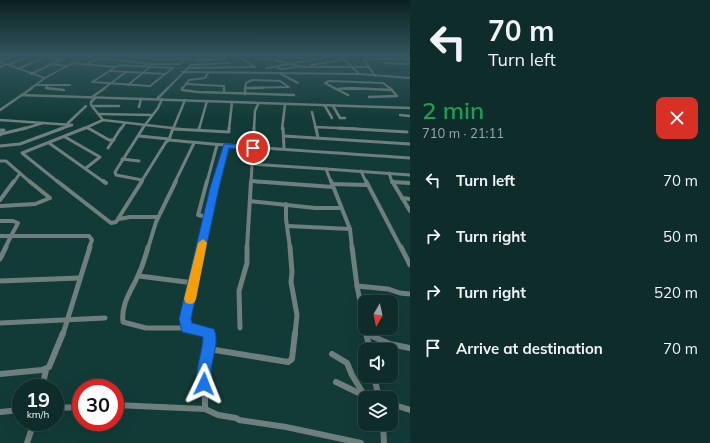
<!DOCTYPE html>
<meta charset="utf-8">
<style>
:root{--surface:#0e2c2a;--page:#1c3836;--text:#f1f3f6;--muted:#9ba7a8;--line:#2e4847}
body{margin:0;font-family:Mulish,sans-serif;background:var(--page);color:var(--text);height:100vh;display:flex;flex-direction:column;font-size:15px;white-space:nowrap}
*{box-sizing:border-box;margin:0}
p{font-size:13px;color:var(--muted)}
.icon{flex:none;width:22px;height:22px;fill:none;stroke:currentColor;stroke-width:2;stroke-linecap:round;stroke-linejoin:round}
.map{position:relative;flex:1;overflow:hidden}
.details{display:flex;flex-direction:column;background:var(--surface);width:300px}
.details>*{flex:none}
.banner{background:#0e2c2a;color:var(--text);overflow:hidden}
.needle{width:26px;rotate:189deg}
.buttons{position:absolute;left:358px;top:295px;display:grid;gap:8px}
.buttons a{display:grid;place-items:center;width:40px;height:40px;border-radius:8px;background:var(--surface);box-shadow:0 4px 16px #0002,0 0 0 1px var(--line);font-size:20px}
.speed{position:absolute;left:12px;top:379px;display:flex;gap:8px;font-size:20px;font-weight:700;text-align:center}
.speed>*{display:grid;place-content:center;width:52px;height:52px;border-radius:50%;background:var(--surface);box-shadow:0 4px 16px #0002,0 0 0 1px var(--line);line-height:1}
.speed small{font-size:10px;font-weight:400}
.speed .limit{border:6px solid #d22;background:#fff;color:#111}
.pin{position:absolute;display:grid;place-items:center;width:34px;height:34px;color:#fff;margin:-17px;border:2px solid #fff;border-radius:50%;box-shadow:0 1px 4px #0007}
.me{position:absolute;width:44px;margin:-22px;rotate:2deg;stroke-linejoin:round;filter:drop-shadow(0 0 3px #0008)}
.turn{display:flex;align-items:center;gap:14px;height:84px;padding:0 12px;font-size:18px}
.turn .icon{width:52px;height:52px;stroke-width:2.5}
.turn b{display:block;font-size:28px;line-height:34px}
.round{display:grid;place-items:center;flex:none;width:42px;height:42px;border-radius:8px;background:var(--page)}
.head{display:flex;align-items:center;justify-content:space-between;height:68px;padding:0 12px}
h1{font-size:24px;font-weight:600;line-height:30px;color:#1e9e55}
ul{padding:0;list-style:none}
li{display:flex;align-items:center;gap:12px;height:56px;padding:0 12px}
li div{flex:1}
li b{display:block;font-size:15px}
li em{font-style:normal}
main{display:flex;flex:1;min-height:0}
.map>svg:first-child{display:block}
.lines{fill:none;stroke-linecap:round;stroke-linejoin:round}
.minor-far5{stroke:#6e7f7d;stroke-width:2}
.minor-far4{stroke:#6e7f7d;stroke-width:2.5}
.minor-far3{stroke:#6e7f7d;stroke-width:3}
.minor-far2{stroke:#6e7f7d;stroke-width:4}
.minor-far1{stroke:#6e7f7d;stroke-width:5}
.minor{stroke:#6e7f7d;stroke-width:6}
.tertiary{fill:#6e7f7d;fill-rule:evenodd}
.route{fill:#1a73e8;stroke:#114b97}
.slow{fill:#f59e0b}
</style>
<main>
<div class="map">
<svg width="410" height="443" viewBox="0 0 410 443">
<rect width="100%" height="100%" fill="#123b38"/>
<g class="lines">
<g class="minor-far5">
<path d="M124 56 152 59H192"/>
<path d="M349 56 340 58 346 61 359 74"/>
<path d="M45 57 62 59"/>
<path d="M279 57 304 58"/>
<path d="M100 58 151 64H181L185 59"/>
<path d="M256 59 266 58 302 67H369"/>
<path d="M363 59 375 76"/>
<path d="M364 59H410"/>
<path d="M195 60 224 59 221 56H209"/>
<path d="M0 61 12 56"/>
<path d="M71 63 116 67"/>
<path d="M384 63 410 64"/>
<path d="M51 64 67 66"/>
<path d="M86 64 102 57"/>
<path d="M8 65 29 56"/>
<path d="M119 65 173 68 150 86 92 82Z"/>
<path d="M311 65 342 60"/>
<path d="M0 67 6 64"/>
<path d="M187 68 255 67 237 56"/>
<path d="M267 68 332 56"/>
<path d="M278 68 283 69 296 67"/>
<path d="M18 69 45 57H41L42 56"/>
<path d="M110 71 165 74"/>
<path d="M182 72 359 74 410 78"/>
<path d="M31 74 68 56"/>
<path d="M281 74 298 83"/>
<path d="M252 80 280 81 289 87 245 88 246 83Z"/>
<path d="M186 84 224 86V89"/>
<path d="M36 85H70"/>
<path d="M128 85 150 67"/>
<path d="M47 86 46 88 52 89"/>
<path d="M30 89 45 78"/>
<path d="M103 89 126 72"/>
<path d="M167 89 191 65 230 63"/>
<path d="M182 89 189 80 205 78 208 73"/>
<path d="M336 89 325 83 329 81 383 83 391 89"/>
<path d="M342 89H362"/>
</g>
<g class="minor-far4">
<path d="M46 88 64 90"/>
<path d="M182 88V90L198 92 294 95"/>
<path d="M224 88V93"/>
<path d="M245 88V94"/>
<path d="M245 88H263"/>
<path d="M334 88 348 95"/>
<path d="M337 89 349 88 392 90"/>
<path d="M21 95 410 108"/>
<path d="M92 97 105 88"/>
<path d="M369 97 397 96 390 88"/>
<path d="M95 98 91 102V105L103 120"/>
<path d="M157 99 168 88"/>
<path d="M93 106H119"/>
<path d="M325 106 332 118"/>
<path d="M333 106 340 118H345"/>
<path d="M139 107 141 99"/>
<path d="M0 110 32 88"/>
<path d="M312 112 316 129"/>
<path d="M99 114 152 115"/>
<path d="M400 115 410 116"/>
<path d="M0 120 72 125"/>
<path d="M68 123 86 106"/>
<path d="M315 127 358 129"/>
<path d="M87 128 89 129"/>
<path d="M23 129 43 123"/>
<path d="M60 129 72 125"/>
<path d="M83 129 103 120 172 128"/>
<path d="M121 129 125 123"/>
<path d="M142 129 158 108 162 99"/>
<path d="M173 129 185 100"/>
<path d="M174 129H180"/>
<path d="M199 129 207 101"/>
<path d="M229 129 232 102"/>
<path d="M254 129 255 111 258 104"/>
<path d="M282 129 285 105"/>
</g>
<g class="minor-far3">
<path d="M88 128 109 140H114"/>
<path d="M283 128 284 148"/>
<path d="M316 128 318 138"/>
<path d="M339 128 407 132"/>
<path d="M174 129 229 132V128"/>
<path d="M0 130H4L0 135"/>
<path d="M199 130V128"/>
<path d="M254 133V128"/>
<path d="M1 134 26 128"/>
<path d="M139 136 169 139"/>
<path d="M284 136 410 144"/>
<path d="M65 137 100 157 86 168"/>
<path d="M169 140C249 148 330 152 410 158"/>
<path d="M49 143 104 182"/>
<path d="M0 146 20 144 63 128"/>
<path d="M108 148 121 128"/>
<path d="M122 159 139 161"/>
<path d="M0 161H6L30 182"/>
<path d="M252 164 326 169 331 182"/>
<path d="M326 169 410 175"/>
<path d="M361 171 366 182"/>
<path d="M389 173 392 182"/>
<path d="M142 180 116 175 115 172 143 128"/>
<path d="M252 181 259 182"/>
<path d="M14 182 20 173"/>
<path d="M58 182 22 153 85 128"/>
<path d="M141 182 166 142 169 140 173 128"/>
<path d="M175 182 194 143"/>
<path d="M207 182 217 145"/>
<path d="M216 182 226 146"/>
<path d="M251 182 253 148"/>
</g>
<g class="minor-far2">
<path d="M57 181 111 223 116 222 142 181"/>
<path d="M103 181 106 183"/>
<path d="M207 181 198 215 208 217"/>
<path d="M252 181 333 187"/>
<path d="M331 181 350 229 352 248"/>
<path d="M366 181 401 248"/>
<path d="M392 181 410 211"/>
<path d="M392 182 410 183"/>
<path d="M332 184 367 185"/>
<path d="M402 198 410 199"/>
<path d="M0 200 14 181"/>
<path d="M250 201 315 208H341"/>
<path d="M286 204V219L290 248"/>
<path d="M0 206 35 204 50 198 29 181"/>
<path d="M119 219 130 217H158"/>
<path d="M0 221H13L18 223 11 236H89L92 240 89 248"/>
<path d="M288 226 350 229"/>
<path d="M0 236H11L5 248"/>
<path d="M148 248 156 222 176 181"/>
<path d="M201 248 216 181"/>
<path d="M247 248 251 181"/>
</g>
<g class="minor-far1">
<path d="M148 247C145 259 141 270 136 280 129 294 121 306 123 322L146 328H187"/>
<path d="M201 247 185 319 187 328 209 334"/>
<path d="M290 247 292 272 291 282 297 315 295 334"/>
<path d="M352 247 357 286 365 326"/>
<path d="M401 247 410 265"/>
<path d="M0 259 6 247"/>
<path d="M139 276 194 283"/>
<path d="M0 281 79 278"/>
<path d="M357 286 388 289 400 293 410 294"/>
<path d="M0 323 105 318"/>
<path d="M240 328 239 291 247 263V247"/>
<path d="M365 328 366 334"/>
<path d="M63 334 90 247"/>
</g>
<g class="minor">
<path d="M209 333V349"/>
<path d="M366 333 370 350"/>
<path d="M367 334 390 344 410 348"/>
<path d="M332 354 347 363 352 375 366 398"/>
<path d="M0 374 42 370 49 367 63 333"/>
<path d="M374 376 379 398"/>
<path d="M336 382 363 395"/>
<path d="M42 388 46 370"/>
<path d="M391 404 410 410"/>
<path d="M115 405 205 409 218 415 236 418 239 420 286 427 361 443"/>
<path d="M55 408 81 407"/>
<path d="M205 409V364L209 349 288 362 292 359 295 333"/>
<path d="M0 412 21 410"/>
<path d="M383 424 384 443"/>
<path d="M27 443 34 422"/>
</g>
<path class="tertiary" d="M84 56H87L45 79 0 63V61L45 77Z"/>
</g>
<linearGradient id="sky" x2="0" y2="1"><stop stop-color="#0a201f"/><stop offset="0.47" stop-color="#33555e"/><stop offset="1" stop-color="#33555e" stop-opacity="0"/></linearGradient>
<rect width="410" height="118" fill="url(#sky)"/>
<path class="route" d="M224 144 253 146 257 148 253 150 229 148 219 188 191 319 192 323 214 329C219 340 214 352 212 364 210 372 213 381 209 389L204 392 199 389C192 373 203 354 203 337L182 332 179 319 210 188Z"/>
<path class="slow" d="M203 239 207 243 196 299 194 303 190 304 186 303 184 299 198 243Z"/>
</svg>
<div class="buttons">
<a><svg class="needle" viewBox="-14 -14 28 28"><path d="M0-13l5 13h-10z" fill="#e53935"/><path d="M0 13l5-13h-10z" fill="#9ba7a8"/></svg></a>
<a><svg class="icon" aria-label="sound" viewBox="0 0 24 24"><path d="M4 9h4l5-4v14l-5-4H4zM17 9q2 3 0 6"/></svg></a>
<a><svg class="icon" aria-label="layers" viewBox="0 0 24 24"><path d="M12 4l9 5-9 5-9-5zM3 14l9 5 9-5"/></svg></a>
</div>
<div class="speed"><div>19<small>km/h</small></div><div class="limit">30</div></div>
<div class="pin" style="left:253px;top:148px;background:#d93025"><svg class="icon" aria-label="arrive" viewBox="0 0 24 24"><path d="M6 21V4h12l-3 4 3 4H6"/></svg></div>
<svg class="me" style="left:204px;top:384px" viewBox="-20 -20 40 40"><path d="M0-17L14 15 0 8-14 15z" fill="#1a73e8" stroke="#fff" stroke-width="4"/></svg>
</div>
<section class="details">
<div class="banner">
<div class="turn"><svg class="icon" aria-label="left" viewBox="0 0 24 24"><path d="M17 20v-9H6M10 6l-5 5 5 5"/></svg><div><b>70 m</b>Turn left</div></div>
</div>
<div class="head"><div><h1>2 min</h1><p>710 m · 21:11</p></div><a class="round" style="background:#d93025;color:#fff"><svg class="icon" aria-label="close" viewBox="0 0 24 24"><path d="M6 6l12 12M18 6L6 18"/></svg></a></div>
<ul>
<li><svg class="icon" aria-label="left" viewBox="0 0 24 24"><path d="M17 20v-9H6M10 6l-5 5 5 5"/></svg><div><b>Turn left</b></div><em>70 m</em></li>
<li><svg class="icon" aria-label="right" viewBox="0 0 24 24"><path d="M7 20v-9h11M14 6l5 5-5 5"/></svg><div><b>Turn right</b></div><em>50 m</em></li>
<li><svg class="icon" aria-label="right" viewBox="0 0 24 24"><path d="M7 20v-9h11M14 6l5 5-5 5"/></svg><div><b>Turn right</b></div><em>520 m</em></li>
<li><svg class="icon" aria-label="arrive" viewBox="0 0 24 24"><path d="M6 21V4h12l-3 4 3 4H6"/></svg><div><b>Arrive at destination</b></div><em>70 m</em></li>
</ul>
</section>
</main>
